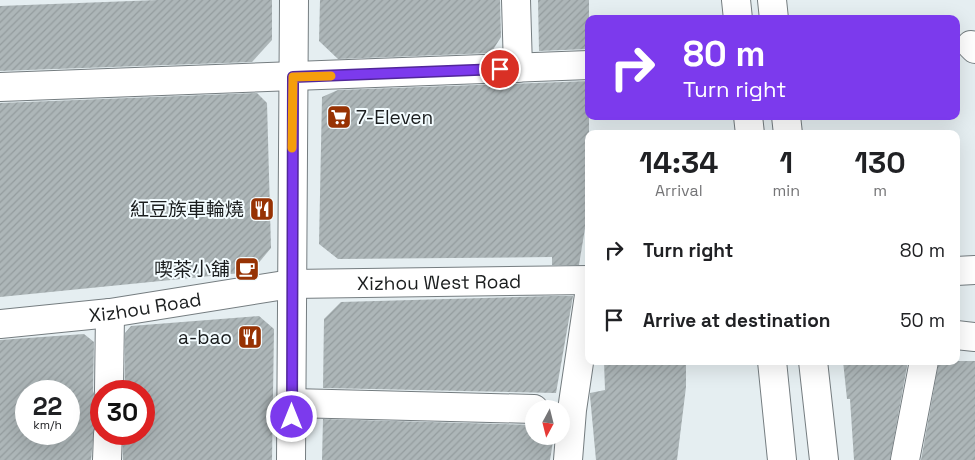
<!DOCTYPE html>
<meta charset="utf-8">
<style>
:root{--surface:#fff;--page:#f6f6f6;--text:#202124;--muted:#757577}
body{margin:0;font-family:"Space Grotesk","Noto Sans TC",sans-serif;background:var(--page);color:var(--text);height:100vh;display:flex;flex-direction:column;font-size:19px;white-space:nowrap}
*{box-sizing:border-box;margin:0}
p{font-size:16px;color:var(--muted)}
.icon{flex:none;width:28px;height:28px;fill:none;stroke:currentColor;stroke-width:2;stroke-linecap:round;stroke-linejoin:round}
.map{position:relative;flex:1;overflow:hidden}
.drawer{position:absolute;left:585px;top:130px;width:375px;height:235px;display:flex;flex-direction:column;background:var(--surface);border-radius:10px;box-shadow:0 5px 20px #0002}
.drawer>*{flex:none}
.top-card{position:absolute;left:585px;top:15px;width:375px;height:105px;border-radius:10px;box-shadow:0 5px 20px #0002;background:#7c3aed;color:#fff;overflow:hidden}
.needle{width:32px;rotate:187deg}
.controls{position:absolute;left:525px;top:400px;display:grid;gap:10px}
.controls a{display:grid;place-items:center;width:45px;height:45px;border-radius:50%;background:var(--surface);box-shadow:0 5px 20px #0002;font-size:25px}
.speed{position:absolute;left:15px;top:380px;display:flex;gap:10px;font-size:25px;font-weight:700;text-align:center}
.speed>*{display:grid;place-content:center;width:65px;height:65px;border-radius:50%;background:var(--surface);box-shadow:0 5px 20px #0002;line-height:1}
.speed small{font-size:12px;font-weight:400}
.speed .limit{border:8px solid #d22;background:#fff;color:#111}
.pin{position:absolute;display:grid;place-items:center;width:42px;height:42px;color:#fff;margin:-21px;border:2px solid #fff;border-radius:50%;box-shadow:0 1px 5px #0007}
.me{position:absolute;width:55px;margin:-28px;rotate:0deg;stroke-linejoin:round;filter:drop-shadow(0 0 4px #0008)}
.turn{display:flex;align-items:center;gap:18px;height:105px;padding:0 15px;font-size:22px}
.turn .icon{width:65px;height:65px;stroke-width:2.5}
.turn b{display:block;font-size:35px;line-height:42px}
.eta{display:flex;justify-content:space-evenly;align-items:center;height:85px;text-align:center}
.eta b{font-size:30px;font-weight:700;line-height:35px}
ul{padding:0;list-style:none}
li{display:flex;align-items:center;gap:15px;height:70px;padding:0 15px}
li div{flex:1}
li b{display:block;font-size:19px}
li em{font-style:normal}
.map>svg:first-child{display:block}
.building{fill:url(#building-hatch);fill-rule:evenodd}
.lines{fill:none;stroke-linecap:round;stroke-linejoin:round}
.minor-casing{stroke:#757d80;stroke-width:30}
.minor{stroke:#fff;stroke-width:28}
.route-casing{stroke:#51269a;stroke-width:12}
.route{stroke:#7c3aed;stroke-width:9}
.slow{stroke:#f59e0b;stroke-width:9}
.labels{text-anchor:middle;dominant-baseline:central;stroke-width:4;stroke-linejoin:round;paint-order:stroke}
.poi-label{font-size:19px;fill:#1a1d1e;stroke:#f3fcff;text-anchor:end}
.street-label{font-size:19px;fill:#1a1d1e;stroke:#f3fcff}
</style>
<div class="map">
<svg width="975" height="460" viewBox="0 0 975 460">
<defs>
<pattern id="building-hatch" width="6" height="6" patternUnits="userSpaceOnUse" patternTransform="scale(1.25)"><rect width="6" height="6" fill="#adb6b8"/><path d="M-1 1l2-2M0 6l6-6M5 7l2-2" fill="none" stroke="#949c9e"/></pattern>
</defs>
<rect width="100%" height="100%" fill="#e5eef1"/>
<g class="building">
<path d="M158 0H272V40L252 62 0 71V6Z"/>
<path d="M320 0H500L501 37 491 53 338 59 319 41Z"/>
<path d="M538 0H589V49L539 51Z"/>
<path d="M589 81V216H587L579 265H552V257L338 259 319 244 322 97 338 90Z"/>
<path d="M257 93 267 103 271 248 251 272 0 297V103Z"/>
<path d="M552 296H573L556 393 323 388 324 319 341 302Z"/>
<path d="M259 316 274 329 272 460H123V434H144V391H125V333L131 326Z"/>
<path d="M84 334 94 342 93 391 97 400 91 460H0V340ZM26 391H69V434H26Z"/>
<path d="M604 361H686V387L677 460H596L590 396V393L605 390Z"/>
<path d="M843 361H908L890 460H854L850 399H847Z"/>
<path d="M939 361H975V460H921Z"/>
<path d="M323 419 534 425V436H554L550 460H322Z"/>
</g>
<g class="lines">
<defs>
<g id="minor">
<path d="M516 0 518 68"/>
<path d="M736 0 738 19"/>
<path d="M772 0 774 19"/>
<path d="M971 45 975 49"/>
<path d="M0 87 589 65"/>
<path d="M748 116 750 134"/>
<path d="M786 116 788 134"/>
<path d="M956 271 975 270"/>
<path id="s1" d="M0 324 110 313 291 284 589 280"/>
<path d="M956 335 975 337"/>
<path d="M772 361 782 460"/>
<path d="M813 361 824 460"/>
<path d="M109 391 110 313"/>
<path d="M292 403 534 409"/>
<path d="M107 460 108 434"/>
<path d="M291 460 294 0"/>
<path d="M568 460 572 410 589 295"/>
<path d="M905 460 924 361"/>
</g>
</defs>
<use href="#minor" class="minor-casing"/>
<use href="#minor" class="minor"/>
</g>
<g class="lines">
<defs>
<path id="route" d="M292 417 293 77 500 69"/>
</defs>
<use href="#route" class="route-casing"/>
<use href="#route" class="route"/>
<path class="slow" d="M292 148 293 77 331 76"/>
</g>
<defs>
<symbol id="supermarket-square" viewBox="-11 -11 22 22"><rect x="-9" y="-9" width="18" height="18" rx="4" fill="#973203" stroke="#f3fcff"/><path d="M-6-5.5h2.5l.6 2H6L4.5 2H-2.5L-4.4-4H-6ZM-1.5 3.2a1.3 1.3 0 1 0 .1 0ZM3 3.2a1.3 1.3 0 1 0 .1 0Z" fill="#fff"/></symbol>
<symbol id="restaurant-square" viewBox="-11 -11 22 22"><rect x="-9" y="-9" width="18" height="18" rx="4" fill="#973203" stroke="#f3fcff"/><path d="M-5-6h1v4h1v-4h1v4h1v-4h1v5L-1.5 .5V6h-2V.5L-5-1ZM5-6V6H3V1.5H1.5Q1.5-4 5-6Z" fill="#fff"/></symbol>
<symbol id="cafe-square" viewBox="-11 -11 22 22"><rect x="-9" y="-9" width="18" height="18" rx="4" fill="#973203" stroke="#f3fcff"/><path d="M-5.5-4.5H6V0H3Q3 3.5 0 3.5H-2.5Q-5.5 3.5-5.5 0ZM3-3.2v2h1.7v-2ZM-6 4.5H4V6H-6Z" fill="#fff"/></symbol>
</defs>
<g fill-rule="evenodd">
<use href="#supermarket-square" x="325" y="103" width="28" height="28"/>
<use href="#restaurant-square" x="248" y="195" width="28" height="28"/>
<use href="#cafe-square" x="233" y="255" width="28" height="28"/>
<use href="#restaurant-square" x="236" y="323" width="28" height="28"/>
</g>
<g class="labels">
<g class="poi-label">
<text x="356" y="117" text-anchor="start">7-Eleven</text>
<text x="244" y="209">紅豆族車輪燒</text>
<text x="230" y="269">喫茶小舖</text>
<text x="232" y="337">a-bao</text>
</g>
<g class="street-label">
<text stroke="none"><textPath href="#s1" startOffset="442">Xizhou West Road</textPath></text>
<text stroke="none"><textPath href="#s1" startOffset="146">Xizhou Road</textPath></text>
</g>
</g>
</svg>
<div class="controls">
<a><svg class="needle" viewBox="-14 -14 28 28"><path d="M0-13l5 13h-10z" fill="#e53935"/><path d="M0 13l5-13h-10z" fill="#757577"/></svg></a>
</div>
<div class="speed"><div>22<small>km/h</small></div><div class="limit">30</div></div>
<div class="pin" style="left:500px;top:69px;background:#d93025"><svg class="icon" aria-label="arrive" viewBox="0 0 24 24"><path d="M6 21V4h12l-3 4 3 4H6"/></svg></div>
<svg class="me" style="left:292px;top:417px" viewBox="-20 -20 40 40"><circle r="17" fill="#7c3aed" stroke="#fff" stroke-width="3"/><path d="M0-11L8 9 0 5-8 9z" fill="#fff"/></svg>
<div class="top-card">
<div class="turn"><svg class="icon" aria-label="right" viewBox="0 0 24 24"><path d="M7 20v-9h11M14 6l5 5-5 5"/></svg><div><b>80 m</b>Turn right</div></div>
</div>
<section class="drawer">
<div class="eta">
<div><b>14:34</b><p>Arrival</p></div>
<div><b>1</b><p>min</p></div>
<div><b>130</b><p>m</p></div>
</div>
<ul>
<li><svg class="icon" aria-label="right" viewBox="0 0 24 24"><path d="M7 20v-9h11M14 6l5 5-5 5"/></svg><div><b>Turn right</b></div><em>80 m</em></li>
<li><svg class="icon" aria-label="arrive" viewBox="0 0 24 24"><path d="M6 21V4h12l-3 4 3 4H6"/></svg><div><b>Arrive at destination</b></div><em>50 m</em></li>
</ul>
</section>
</div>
